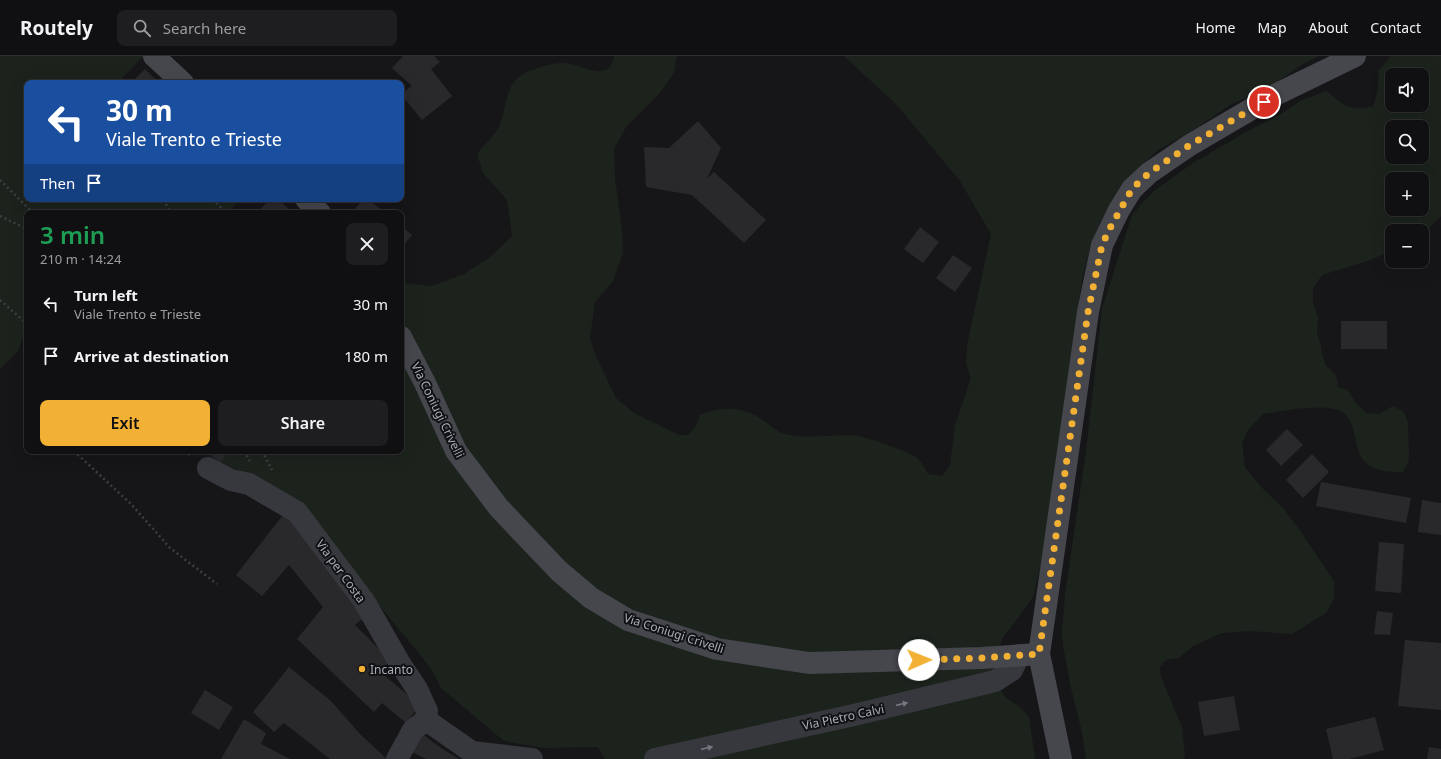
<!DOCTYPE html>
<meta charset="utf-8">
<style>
:root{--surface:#101012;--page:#1e1e20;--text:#f1f3f6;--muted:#9c9d9f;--line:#303032;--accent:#f2b134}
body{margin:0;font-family:"Noto Sans",sans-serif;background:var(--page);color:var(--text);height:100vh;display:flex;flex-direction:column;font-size:15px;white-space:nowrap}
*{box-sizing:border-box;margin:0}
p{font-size:13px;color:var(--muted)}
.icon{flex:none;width:22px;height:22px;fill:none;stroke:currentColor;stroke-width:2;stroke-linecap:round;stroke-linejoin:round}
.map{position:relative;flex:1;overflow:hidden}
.sheet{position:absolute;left:24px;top:154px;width:380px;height:244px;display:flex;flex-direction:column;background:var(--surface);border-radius:8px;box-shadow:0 4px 16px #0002,0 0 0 1px var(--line)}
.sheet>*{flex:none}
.top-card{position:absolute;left:24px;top:24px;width:380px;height:122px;border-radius:8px;box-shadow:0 4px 16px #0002,0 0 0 1px var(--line);background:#1a4fa0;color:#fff;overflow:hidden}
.controls{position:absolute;left:1385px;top:12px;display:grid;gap:8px}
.controls a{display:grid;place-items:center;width:44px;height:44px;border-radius:8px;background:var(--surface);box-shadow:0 4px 16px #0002,0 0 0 1px var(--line);font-size:20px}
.pin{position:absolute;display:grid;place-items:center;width:34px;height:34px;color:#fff;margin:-17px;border:2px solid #fff;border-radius:50%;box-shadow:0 1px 4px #0007}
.me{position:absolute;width:44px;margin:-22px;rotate:89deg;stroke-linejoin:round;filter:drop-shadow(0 0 3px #0008)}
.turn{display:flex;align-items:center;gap:14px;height:84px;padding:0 16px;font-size:18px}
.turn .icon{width:52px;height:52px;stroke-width:2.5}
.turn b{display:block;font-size:28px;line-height:34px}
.then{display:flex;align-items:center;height:38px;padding:0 16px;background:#0003;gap:8px;font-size:15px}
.round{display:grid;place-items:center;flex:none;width:42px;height:42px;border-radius:8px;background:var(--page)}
.overview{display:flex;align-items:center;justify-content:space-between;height:68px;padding:0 16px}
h1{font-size:24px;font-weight:600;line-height:30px;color:#1e9e55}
.action{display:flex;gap:8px;margin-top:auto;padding:8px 16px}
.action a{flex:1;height:46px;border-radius:8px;background:var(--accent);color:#111;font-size:16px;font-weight:600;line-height:46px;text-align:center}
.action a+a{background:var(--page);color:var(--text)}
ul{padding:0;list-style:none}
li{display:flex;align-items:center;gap:12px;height:52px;padding:0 16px}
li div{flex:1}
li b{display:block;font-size:15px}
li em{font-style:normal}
header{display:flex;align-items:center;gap:24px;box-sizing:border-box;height:56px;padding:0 20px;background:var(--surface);border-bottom:1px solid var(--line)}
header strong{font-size:19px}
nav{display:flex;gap:22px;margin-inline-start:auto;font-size:14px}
.search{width:280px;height:36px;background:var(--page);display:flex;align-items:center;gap:10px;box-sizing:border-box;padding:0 14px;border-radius:8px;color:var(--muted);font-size:15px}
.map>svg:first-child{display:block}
.green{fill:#1c231d;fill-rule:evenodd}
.building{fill:#29292c}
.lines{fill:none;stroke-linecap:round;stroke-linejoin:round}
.path{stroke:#3d3f44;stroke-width:2.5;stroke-dasharray:2 3;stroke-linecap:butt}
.street{stroke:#37383d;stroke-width:22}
.secondary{stroke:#45474d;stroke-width:22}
.oneway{fill:#757881}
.route{stroke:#f2b134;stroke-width:7;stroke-dasharray:0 12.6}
.poi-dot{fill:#f2b134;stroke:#111113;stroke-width:1.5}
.labels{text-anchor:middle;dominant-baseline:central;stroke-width:4;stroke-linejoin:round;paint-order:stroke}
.street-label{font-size:12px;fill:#a8adb8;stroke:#111113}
.poi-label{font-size:12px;fill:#a8adb8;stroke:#111113;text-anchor:start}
</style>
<header>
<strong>Routely</strong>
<div class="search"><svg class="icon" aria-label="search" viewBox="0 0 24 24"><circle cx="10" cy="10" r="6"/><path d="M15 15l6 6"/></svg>Search here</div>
<nav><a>Home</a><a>Map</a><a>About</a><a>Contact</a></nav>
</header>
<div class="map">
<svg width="1441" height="703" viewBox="0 0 1441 703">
<rect width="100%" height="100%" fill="#161618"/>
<g class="green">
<path d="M0 0H143L118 27H27V143H240L233 151 232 157H27V270L18 295 0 313Z"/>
<path d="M614 0H677L674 17 660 37 626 71 614 93 615 122 622 174 623 197 613 225 595 246 590 282 595 298 616 342 634 357 679 379H688L696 370 700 359C723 350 743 350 764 365 770 369 777 376 784 378 808 383 828 379 852 379 865 380 904 394 916 401 921 404 925 413 928 418L942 420 950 410 955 369 971 322 966 308 967 289 991 178 960 125 897 49 844 0H1319L1303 8 1266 33 1230 49 1198 71 1158 94 1135 116 1118 137 1100 166 1091 188 1082 224 1043 499 1033 541 1012 570 1002 582 997 602 999 631 1005 641 1020 651 1029 661 1035 703H605L598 691 544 692 504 685 441 632 432 614 418 596 347 511 255 423 217 404 204 395H401V227L432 230 464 218 489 202 512 180 507 144 483 117 477 98C483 90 496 78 500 69 509 44 503 23 535 13 544 10 553 7 562 7 579 6 609 30 614 0Z"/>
<path d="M1391 0H1441V160L1422 179V175H1392V194L1371 204 1322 219 1313 232V246L1318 262 1317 277 1321 290 1322 299 1326 310 1336 319 1338 331 1348 334 1356 347 1366 357 1379 358 1393 350 1403 355 1408 366 1409 405 1403 416C1392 416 1374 416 1365 406 1352 393 1359 364 1340 355 1323 347 1282 355 1263 358L1248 374 1242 387 1245 411 1260 430 1283 452 1301 476 1334 525V543L1326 557 1292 578 1249 575 1222 577 1193 590 1179 602 1166 604 1160 611 1161 621 1182 671 1185 699 1184 703H1086L1082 676 1071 632 1063 590 1062 576 1065 539 1086 395 1102 253 1132 159 1142 147 1154 135 1193 107 1246 76 1286 55 1300 45 1326 35C1345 49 1348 56 1373 50 1378 38 1379 28 1378 15ZM1392 19H1422V49H1392ZM1392 71H1422V101H1392ZM1392 123H1422V153H1392Z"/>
</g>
<g class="building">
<path d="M403 0H434L440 6 431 13 452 40 422 64 401 38 412 30 392 12Z"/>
<path d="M145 13 155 23 151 27H131Z"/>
<path d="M698 65 721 92 707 123 714 116 766 164 744 187 692 139 646 131 644 91 669 92Z"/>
<path d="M270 143H278L293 157H257Z"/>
<path d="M363 143H368L385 157H352Z"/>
<path d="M401 170 412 179 401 192Z"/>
<path d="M920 171 939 186 923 207 904 193Z"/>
<path d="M953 199 972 212 955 236 936 222Z"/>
<rect x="1341" y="265" width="46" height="28"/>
<path d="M1287 373 1303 389 1281 410 1266 394Z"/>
<path d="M211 395H223L227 398 220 406 209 398Z"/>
<path d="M1312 398 1329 416 1303 442 1286 424Z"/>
<path d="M1321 426 1411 442 1406 467 1316 450Z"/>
<path d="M1422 444 1441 447V479L1418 476Z"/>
<path d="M287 454 367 559 355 569 391 605 379 615 420 649 406 667 382 647 374 656 297 583 323 551 289 509 262 540 236 519Z"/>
<path d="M1379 486 1404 488 1401 537 1375 535Z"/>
<path d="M1377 555 1393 557 1390 579 1374 578Z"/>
<path d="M1405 584 1441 587V654L1398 650Z"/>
<path d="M289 611 331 645 360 678 387 703H330L284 667 274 676 253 656Z"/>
<path d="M205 634 233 651 219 674 191 657Z"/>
<path d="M1234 640 1240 674 1204 680 1198 646Z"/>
<path d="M1375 661 1384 694 1350 703H1333L1326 673Z"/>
<path d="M244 663 266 677 261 688 290 703H221Z"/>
<path d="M421 677 441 692 459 703H426L410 695Z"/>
<path d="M1429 691 1441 693V703H1427Z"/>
</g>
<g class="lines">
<g class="path">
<path d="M0 124 33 157"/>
<path d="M166 143V148L170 157"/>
<path d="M213 143 226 157"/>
<path d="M0 160 27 173"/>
<path d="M0 244 27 268"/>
<path d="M74 395 132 449 170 492 217 528"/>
<path d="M185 395 190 399"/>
<path d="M244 395 250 405"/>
<path d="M262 395 272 414"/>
</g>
<g class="street">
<path d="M208 412 231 424 249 428 297 456 364 545 399 606 417 633 427 655 426 664"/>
<path d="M426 664 472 696 532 703"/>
<path d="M397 703 413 674 426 664"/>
<path d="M655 703 854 659 995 625 1012 614 1019 599"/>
</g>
<g class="secondary">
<path d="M154 0 183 27"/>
<path d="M306 143 320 157"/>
<path d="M401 281 425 327 456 395 499 452 559 515 591 542 628 564 717 593 809 607 982 602 1039 598"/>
<path d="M1061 703 1039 598 1088 256 1102 189 1119 154 1132 133 1149 117 1190 89 1277 38 1355 0"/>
</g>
</g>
<defs><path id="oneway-solid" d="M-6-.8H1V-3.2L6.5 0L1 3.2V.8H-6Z"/></defs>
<g class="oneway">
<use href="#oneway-solid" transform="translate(902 648) rotate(-13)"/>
<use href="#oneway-solid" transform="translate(707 692) rotate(-13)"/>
</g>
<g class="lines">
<path class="route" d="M919 604 982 602 1039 598 1088 256 1102 189 1110 172 1132 133 1149 117 1190 89 1264 46"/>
</g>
<circle class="poi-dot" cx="362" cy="613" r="4"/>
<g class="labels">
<g class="street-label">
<text transform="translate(438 354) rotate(64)">Via Coniugi Crivelli</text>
<text transform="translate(341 515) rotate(54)">Via per Costa</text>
<text transform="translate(674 577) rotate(18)">Via Coniugi Crivelli</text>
<text transform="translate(843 661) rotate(-12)">Via Pietro Calvi</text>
</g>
<g class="poi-label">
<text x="370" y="613">Incanto</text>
</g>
</g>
</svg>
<div class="controls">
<a><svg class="icon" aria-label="sound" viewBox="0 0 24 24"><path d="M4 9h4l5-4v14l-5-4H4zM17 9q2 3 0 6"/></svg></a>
<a><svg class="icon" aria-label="search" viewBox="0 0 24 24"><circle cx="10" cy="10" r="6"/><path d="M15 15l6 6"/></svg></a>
<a>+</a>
<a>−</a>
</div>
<div class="pin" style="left:1264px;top:46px;background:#d93025"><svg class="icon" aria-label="arrive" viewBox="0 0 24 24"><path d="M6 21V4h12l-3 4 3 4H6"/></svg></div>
<svg class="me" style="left:919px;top:604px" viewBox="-20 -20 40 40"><circle r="19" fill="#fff"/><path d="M0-13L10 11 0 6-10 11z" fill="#f2b134"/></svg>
<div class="top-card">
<div class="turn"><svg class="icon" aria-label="left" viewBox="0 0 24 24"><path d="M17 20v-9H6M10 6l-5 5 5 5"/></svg><div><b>30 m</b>Viale Trento e Trieste</div></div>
<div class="then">Then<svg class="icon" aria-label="arrive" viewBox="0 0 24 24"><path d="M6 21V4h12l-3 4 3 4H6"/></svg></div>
</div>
<section class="sheet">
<div class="overview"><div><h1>3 min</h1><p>210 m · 14:24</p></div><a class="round"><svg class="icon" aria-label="close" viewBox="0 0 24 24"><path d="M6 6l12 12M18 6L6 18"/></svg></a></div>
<ul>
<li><svg class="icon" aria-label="left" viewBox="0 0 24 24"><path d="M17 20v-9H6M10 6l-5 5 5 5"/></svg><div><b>Turn left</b><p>Viale Trento e Trieste</p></div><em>30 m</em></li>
<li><svg class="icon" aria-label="arrive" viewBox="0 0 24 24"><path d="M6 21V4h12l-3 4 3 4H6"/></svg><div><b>Arrive at destination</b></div><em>180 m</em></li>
</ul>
<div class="action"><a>Exit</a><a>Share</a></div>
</section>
</div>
